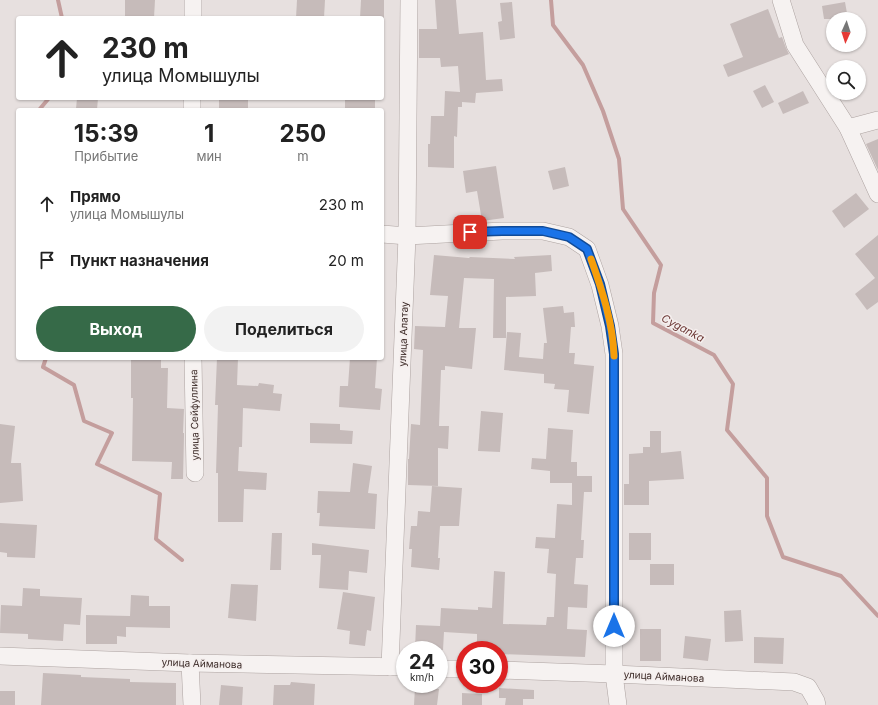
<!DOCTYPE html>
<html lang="ru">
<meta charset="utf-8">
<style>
:root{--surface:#fff;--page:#f2f2f2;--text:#222;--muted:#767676;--accent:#366a48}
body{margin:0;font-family:Inter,sans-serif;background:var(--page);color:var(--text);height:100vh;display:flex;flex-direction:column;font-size:15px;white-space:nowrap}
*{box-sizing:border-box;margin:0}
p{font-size:13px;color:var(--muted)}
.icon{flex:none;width:22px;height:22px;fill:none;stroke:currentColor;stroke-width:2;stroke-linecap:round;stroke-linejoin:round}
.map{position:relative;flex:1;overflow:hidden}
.side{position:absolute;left:16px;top:108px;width:368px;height:252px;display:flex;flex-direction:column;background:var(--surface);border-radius:4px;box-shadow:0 1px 3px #0004}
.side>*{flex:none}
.hud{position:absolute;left:16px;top:16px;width:368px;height:84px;border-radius:4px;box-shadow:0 1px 3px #0004;background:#fff;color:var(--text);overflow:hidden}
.needle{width:26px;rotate:183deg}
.fabs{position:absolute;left:826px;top:12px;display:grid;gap:8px}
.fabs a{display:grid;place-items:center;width:40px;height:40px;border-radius:50%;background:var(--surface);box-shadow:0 1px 3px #0004;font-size:20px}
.speed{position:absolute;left:396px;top:641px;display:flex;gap:8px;font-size:20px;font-weight:700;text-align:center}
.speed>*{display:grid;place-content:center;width:52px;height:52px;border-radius:50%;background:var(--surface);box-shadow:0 1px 3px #0004;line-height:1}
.speed small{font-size:10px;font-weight:400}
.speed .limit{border:6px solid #d22;background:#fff;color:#111}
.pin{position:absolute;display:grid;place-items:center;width:34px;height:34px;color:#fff;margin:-17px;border-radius:8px;box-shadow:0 2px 6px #0006}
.me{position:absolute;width:44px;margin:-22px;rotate:0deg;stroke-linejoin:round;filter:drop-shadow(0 0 3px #0008)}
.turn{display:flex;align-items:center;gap:14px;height:84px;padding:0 20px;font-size:18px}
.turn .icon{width:52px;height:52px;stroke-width:2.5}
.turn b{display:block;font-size:28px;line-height:34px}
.eta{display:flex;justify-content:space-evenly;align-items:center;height:68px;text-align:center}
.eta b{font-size:24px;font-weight:700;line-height:28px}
.action{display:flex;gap:8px;margin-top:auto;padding:8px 20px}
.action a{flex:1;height:46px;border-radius:24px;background:var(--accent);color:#fff;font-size:16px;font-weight:700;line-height:46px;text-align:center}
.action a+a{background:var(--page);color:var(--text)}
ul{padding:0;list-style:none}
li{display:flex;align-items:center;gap:12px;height:56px;padding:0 20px}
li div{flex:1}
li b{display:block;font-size:15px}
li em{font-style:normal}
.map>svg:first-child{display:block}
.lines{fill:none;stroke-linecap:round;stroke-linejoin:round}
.stream{stroke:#c49e9d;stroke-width:4}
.building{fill:#c6bbba}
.minor-casing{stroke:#ada3a1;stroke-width:18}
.minor{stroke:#f6f2f1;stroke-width:17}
.route-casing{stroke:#114b97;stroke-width:10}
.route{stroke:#1a73e8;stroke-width:7}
.slow{stroke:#f59e0b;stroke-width:7}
.labels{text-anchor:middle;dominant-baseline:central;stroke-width:3;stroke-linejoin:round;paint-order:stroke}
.street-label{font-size:10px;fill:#3d2c29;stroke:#f5efee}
.water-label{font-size:11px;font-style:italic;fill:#6d3a37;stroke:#f5efee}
</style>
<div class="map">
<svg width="878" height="705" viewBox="0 0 878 705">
<rect width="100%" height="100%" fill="#e7e0df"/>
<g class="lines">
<g class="stream">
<path d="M58 0 62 18"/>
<path d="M551 0 553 25 583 65 603 111 619 159 623 209 661 265 654 293 653 323 714 355 733 384 727 430 767 478V516L783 557 841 576 878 616"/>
<path d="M39 110 49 98"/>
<path d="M46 358 43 367 74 385 84 421 112 433 97 464 160 494 156 539 182 560"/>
</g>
</g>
<g class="building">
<path d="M125 0H155L154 18H125Z"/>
<path d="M297 0H325L324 18H296Z"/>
<path d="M361 0H384V18H360Z"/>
<path d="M435 0H456L459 34 483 32 486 80 502 79 503 91 476 93 475 103 462 102V107H458L457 137 454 136V168L428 167V144H430L431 116H444L445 91 460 92 458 66 441 67 440 58H419V29H437Z"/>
<path d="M512 2 515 38 500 40 498 22 502 21 500 3Z"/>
<path d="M845 2 848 19H824L822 6Z"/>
<path d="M768 9 779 38 782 37 786 48 789 54 728 77 723 65 743 57 730 24Z"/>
<path d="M765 85 774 102 762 108 753 91Z"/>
<path d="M803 91 809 103 783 114 778 103Z"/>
<path d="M77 98H98L97 110 76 109Z"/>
<rect x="219" y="98" width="29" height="12"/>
<rect x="345" y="98" width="30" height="12"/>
<path d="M878 139V170L866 144Z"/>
<path d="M496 166 504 218 482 221 477 191 466 193 463 171Z"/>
<path d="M565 167 569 186 553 190 548 171Z"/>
<path d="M856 193 869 209 844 228 832 211Z"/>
<path d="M878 235V302L867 310 855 294 875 278 855 254Z"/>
<path d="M434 255 469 258 470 257 515 259 514 257 551 255 552 271 535 273 536 296 506 297V338H493L494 279 464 278 459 328H476L472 369 445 366V370H441L439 426H449L448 449 438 448V486L408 485V459H409L411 424 420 425 423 350 414 349 415 326 445 327 448 296 430 295Z"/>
<path d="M563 306 564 313 574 312 575 327H571L569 353H575L574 364 594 366 589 414 567 412 569 390 554 389 555 384 544 383V374L504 370 507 332 521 333 519 357 543 359 544 343H547L543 308Z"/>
<path d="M131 358H161V368H168L167 408 184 409 183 433H184V436L183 479H171L172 462 132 461 133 398H131Z"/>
<path d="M217 358H238L237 385 258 386 259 383 274 385 273 393 282 394 280 411 243 408 242 447H239L238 471 267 473 266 490 244 489 243 522H218V473H216L218 405H215Z"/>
<path d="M350 358H377L375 388 382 389 380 410 339 407 340 386H348Z"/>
<path d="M481 411 503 413 500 452 478 451Z"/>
<path d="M310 423 340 424V430L353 431 352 444 310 443Z"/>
<path d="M0 424 15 426 11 463H21L23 501 0 503Z"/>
<path d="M548 428 573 430 571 462H577V476H592V492H584L581 540H584L583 558H576L574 584 588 585 587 608 568 607 567 629 587 630 585 657 499 654V650H477V634L444 632 443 650 415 649 416 625 440 626 441 608 478 610V607L492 608 494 571 505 572 503 624 546 625 547 617H554L556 574 547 573 549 549 535 548 536 537 555 538 557 504 572 505V483H550V471L531 469 532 458 546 459Z"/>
<path d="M650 431H661V453L681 451 684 479 649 481V505H624V484H629V454L643 453V447H650Z"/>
<path d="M353 463 372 466 368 493 377 494 375 529 319 526 320 513H317L318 491 350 492Z"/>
<path d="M432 486 462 488 459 526H440L438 558H440L439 570 411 567 412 549H409L411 526H417L418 511 430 512Z"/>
<path d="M0 523 37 525 35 558 7 557V553L0 552Z"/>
<path d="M272 533H282L281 570H270Z"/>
<rect x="629" y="533" width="22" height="27"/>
<path d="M312 543 369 550 367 573 349 571 348 590 319 588 321 555H312Z"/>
<rect x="650" y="564" width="24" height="21"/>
<path d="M231 584 258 585 256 621 228 618Z"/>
<path d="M23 588 40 589V596L82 598 80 625 64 624 63 641 28 639V634L0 633 1 605 22 606Z"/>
<path d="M343 592 375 597 371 631 367 630 365 646 349 644 350 631 337 629Z"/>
<path d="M131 595 149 596V606H170V628L126 627V637L117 636V644H86V615L130 616Z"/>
<path d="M741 610 743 641 725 642 724 611Z"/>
<rect x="640" y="629" width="21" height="32"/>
<path d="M685 636 711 639 708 661 683 658Z"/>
<path d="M754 637 784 638 783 664 754 663Z"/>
<path d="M43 673 81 675V677L130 679V682L176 683V705H41Z"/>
<path d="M291 682 315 684 314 705H273L274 685H290Z"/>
<path d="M221 685 243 687 242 705H219Z"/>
<path d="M415 687 439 689 437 705H414Z"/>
<path d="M499 688 534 690V699H523V705H505L506 698H499Z"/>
<rect x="0" y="691" width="15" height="14"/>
<path d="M462 693 482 694V705H462Z"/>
</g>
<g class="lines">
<defs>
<g id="minor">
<path d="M781 0 795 45 848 128 878 194"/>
<path d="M193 18V0"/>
<path d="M192 110V98"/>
<path d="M848 128 878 120"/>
<path d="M382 234 407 236 502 231H543L569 237 587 249 600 285 610 326 614 354V674L618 705"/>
<path d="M193 358 195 473"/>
<path d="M0 656 190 663 405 667"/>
<path d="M190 663 192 705"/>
<path d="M390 667 407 236 409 0"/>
<path d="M439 669H465"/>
<path d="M499 670 614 674 794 682 808 687 816 701 817 705"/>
</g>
</defs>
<use href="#minor" class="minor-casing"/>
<use href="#minor" class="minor"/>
</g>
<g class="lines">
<defs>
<path id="route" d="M470 232 502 231H543L569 237 587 249 600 284 610 326 614 354V626"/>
</defs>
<use href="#route" class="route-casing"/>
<use href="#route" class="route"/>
<path class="slow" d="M591 259C602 290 613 323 614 356"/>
</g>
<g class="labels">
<g class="street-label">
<text transform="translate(403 334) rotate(-88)">улица Алатау</text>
<text transform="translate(194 415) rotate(-91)">улица Сейфуллина</text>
<text transform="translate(202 663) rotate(2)">улица Айманова</text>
<text transform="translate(664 676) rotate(3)">улица Айманова</text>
</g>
<g class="water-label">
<text transform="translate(683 328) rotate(28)">Cyganka</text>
</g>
</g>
</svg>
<div class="fabs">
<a><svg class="needle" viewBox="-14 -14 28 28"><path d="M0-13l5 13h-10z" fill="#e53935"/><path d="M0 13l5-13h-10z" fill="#767676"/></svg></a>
<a><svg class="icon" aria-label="search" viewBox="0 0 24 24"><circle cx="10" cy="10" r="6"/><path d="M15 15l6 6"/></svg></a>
</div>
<div class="speed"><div>24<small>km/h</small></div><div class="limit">30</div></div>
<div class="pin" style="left:470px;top:232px;background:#d93025"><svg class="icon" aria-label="arrive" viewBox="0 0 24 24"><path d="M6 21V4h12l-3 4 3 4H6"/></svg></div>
<svg class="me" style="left:614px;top:626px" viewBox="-20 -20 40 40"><circle r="19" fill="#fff"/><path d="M0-13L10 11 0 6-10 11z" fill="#1a73e8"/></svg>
<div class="hud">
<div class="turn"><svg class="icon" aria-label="ahead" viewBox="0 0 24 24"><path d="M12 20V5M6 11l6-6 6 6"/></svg><div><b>230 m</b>улица Момышулы</div></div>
</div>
<section class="side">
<div class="eta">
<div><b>15:39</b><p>Прибытие</p></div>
<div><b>1</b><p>мин</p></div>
<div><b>250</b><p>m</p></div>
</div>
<ul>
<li><svg class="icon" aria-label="ahead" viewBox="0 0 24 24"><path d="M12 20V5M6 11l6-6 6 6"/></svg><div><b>Прямо</b><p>улица Момышулы</p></div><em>230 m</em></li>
<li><svg class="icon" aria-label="arrive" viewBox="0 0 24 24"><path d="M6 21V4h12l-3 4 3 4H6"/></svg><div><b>Пункт назначения</b></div><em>20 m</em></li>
</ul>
<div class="action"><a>Выход</a><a>Поделиться</a></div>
</section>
</div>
